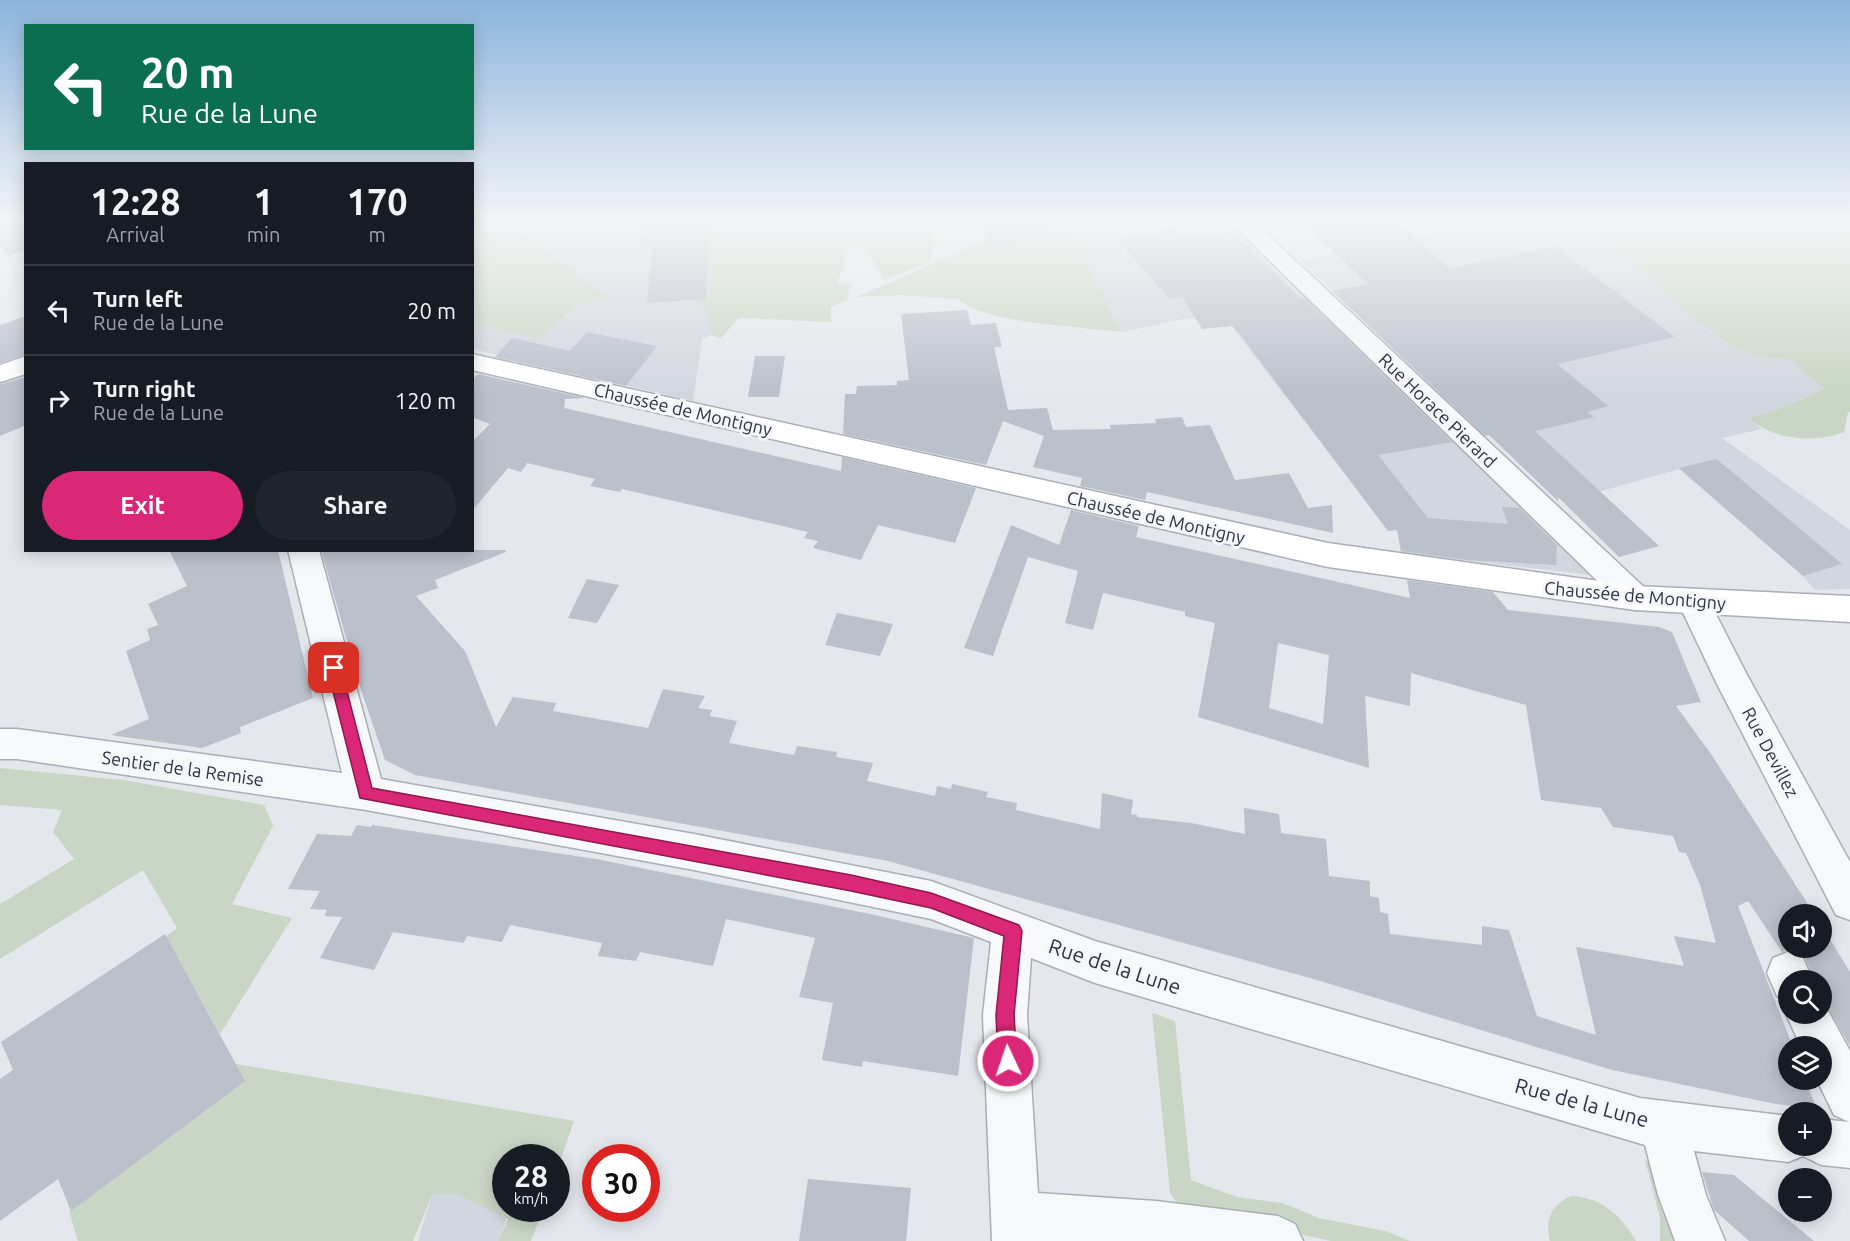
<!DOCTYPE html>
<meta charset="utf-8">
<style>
:root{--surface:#171b24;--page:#20242c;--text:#f1f3f6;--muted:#9ea1a6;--line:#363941;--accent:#db2777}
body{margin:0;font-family:Ubuntu,sans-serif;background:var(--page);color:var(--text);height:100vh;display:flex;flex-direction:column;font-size:22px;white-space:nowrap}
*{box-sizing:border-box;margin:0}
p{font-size:20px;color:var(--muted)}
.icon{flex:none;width:33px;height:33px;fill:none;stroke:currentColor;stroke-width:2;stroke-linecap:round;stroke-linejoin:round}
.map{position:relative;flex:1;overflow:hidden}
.details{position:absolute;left:24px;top:162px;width:450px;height:390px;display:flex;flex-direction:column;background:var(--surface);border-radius:0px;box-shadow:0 3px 15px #0003}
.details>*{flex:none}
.hud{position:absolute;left:24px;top:24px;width:450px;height:126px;border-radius:0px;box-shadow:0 3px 15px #0003;background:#0b6e4f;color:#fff;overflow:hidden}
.fabs{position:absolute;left:1778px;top:904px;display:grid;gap:12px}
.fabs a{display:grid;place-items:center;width:54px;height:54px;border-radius:50%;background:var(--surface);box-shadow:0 3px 15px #0003;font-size:30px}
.speed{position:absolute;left:492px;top:1144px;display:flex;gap:12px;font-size:30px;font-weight:700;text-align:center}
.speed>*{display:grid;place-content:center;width:78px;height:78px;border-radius:50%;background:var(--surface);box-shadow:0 3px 15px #0003;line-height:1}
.speed small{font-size:15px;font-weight:400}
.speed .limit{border:9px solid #d22;background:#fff;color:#111}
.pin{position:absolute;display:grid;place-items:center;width:51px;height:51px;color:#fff;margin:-26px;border-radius:12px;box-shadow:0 3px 9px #0006}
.me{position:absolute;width:66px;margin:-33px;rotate:357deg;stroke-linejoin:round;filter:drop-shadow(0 0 4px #0008)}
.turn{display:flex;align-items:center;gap:21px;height:126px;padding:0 18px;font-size:27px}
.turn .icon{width:78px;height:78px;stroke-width:2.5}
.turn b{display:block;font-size:42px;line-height:51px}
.eta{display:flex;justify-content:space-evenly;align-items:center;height:102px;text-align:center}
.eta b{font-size:36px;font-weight:700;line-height:42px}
.primary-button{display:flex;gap:12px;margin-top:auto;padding:12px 18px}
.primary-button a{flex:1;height:69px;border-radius:36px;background:var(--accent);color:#fff;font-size:24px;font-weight:700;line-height:69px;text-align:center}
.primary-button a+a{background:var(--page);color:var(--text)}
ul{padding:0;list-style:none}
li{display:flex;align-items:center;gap:18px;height:90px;padding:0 18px;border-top:2px solid var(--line)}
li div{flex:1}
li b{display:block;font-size:22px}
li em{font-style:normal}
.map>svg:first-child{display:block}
.built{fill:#d2d6de}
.green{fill:#c9d6c5}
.building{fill:#bbc0ca;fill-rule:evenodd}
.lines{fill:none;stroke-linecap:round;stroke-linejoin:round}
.street-casing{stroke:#a9aeb7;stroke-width:3}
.secondary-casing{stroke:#a9aeb7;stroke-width:3}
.street{fill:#f7f8fa;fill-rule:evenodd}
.secondary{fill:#fff;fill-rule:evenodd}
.route{fill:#db2777;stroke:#8e194d;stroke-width:1.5}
.labels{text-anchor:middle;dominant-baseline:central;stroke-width:6;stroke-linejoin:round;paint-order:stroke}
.street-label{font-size:18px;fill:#2b3445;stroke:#f4f6f9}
.near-street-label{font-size:21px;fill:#2b3445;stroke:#f4f6f9}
</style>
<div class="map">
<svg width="1850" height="1241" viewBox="0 0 1850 1241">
<rect width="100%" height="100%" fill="#e4e7ec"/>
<g class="built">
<path d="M473 220H711L708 299 695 300 707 312 711 335 702 339 693 401 473 349V324L539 339 576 306 606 297 512 224 473 230Z"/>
<path d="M1066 220H1248L1591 575 1401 553 1398 530H1388L1235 331 1230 314 1183 319 1122 332Z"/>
<path d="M1495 220H1587L1597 236 1623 253 1689 316 1736 349 1767 358H1788L1825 389 1776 410 1748 418 1761 429 1722 438 1850 530V589L1815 590 1803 576 1679 469 1563 502 1536 474 1300 261Z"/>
<path d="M457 1194 507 1217 498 1241H418L432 1195Z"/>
</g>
<g class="green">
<path d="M711 220H936L930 262 884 280 865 247 842 250 845 265 837 282 850 285 847 300 831 307V322L739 318 721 338 711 335 707 313 694 300 708 299Z"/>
<path d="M1030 220H1066L1122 332C1085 327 982 323 958 299L902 295 856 297C916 273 971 243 1030 220Z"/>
<path d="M1587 220H1850V412H1848L1844 432C1814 444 1772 439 1748 418L1776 410 1825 389 1788 358H1767L1736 349 1689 316 1623 253 1597 236Z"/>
<path d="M512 224 607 297 576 306 539 339 473 324V230Z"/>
<path d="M0 768 123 780 264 805 273 826 232 904 292 918 220 1034 166 937 177 928 143 870 0 959V904L74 859 53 832 62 810 0 805Z"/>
<path d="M1152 1013 1175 1021 1191 1180 1237 1197 1282 1203 1319 1218 1385 1231 1410 1241H1331L1181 1208 1170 1193Z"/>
<path d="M236 1064 574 1121 557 1170 556 1158H506V1209H543L531 1241H498L508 1219 457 1194 432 1195 413 1241H78L69 1211 244 1081Z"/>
<path d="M1645 1160 1664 1165 1680 1241H1660V1218Z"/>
<path d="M1572 1196C1603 1198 1621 1216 1636 1241H1550C1544 1219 1552 1204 1572 1196Z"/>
</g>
<g class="building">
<path d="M11 220H26V250L9 256 0 246V224Z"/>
<path d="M642 220H711L706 299 647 303 652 245 639 246Z"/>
<path d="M980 220H1062L994 251Z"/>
<path d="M1300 220H1395L1449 268 1555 246 1675 337 1557 364 1608 406 1587 412 1594 417 1535 431 1659 546 1619 557 1558 497V501L1489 435 1485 436 1332 291 1368 284Z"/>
<path d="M1176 228 1189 240 1232 231 1300 298 1304 297 1452 442 1378 455 1428 518 1508 524 1502 507 1519 508 1557 545 1556 565 1467 560 1401 551 1397 530 1388 531 1239 333 1232 326 1202 329 1182 296 1170 299 1118 240Z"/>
<path d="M967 310 971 325 996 323 1002 347H994L1008 410 1047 408 1053 430 1111 429 1110 425 1156 423 1155 419 1182 417 1186 427 1210 425 1235 480 1289 473 1308 508 1332 505 1333 533 1147 492 1145 500 1080 486 1082 478 1033 467 1044 436 1003 421 986 465 843 434 845 394H856L857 386 897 385V381L909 380 901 314Z"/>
<path d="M26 316V354L0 363V325Z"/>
<path d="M587 332 657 346 626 386 495 357 512 338 570 351Z"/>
<path d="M755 356H785L779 397H748Z"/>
<path d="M478 374 585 398 565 399 564 408 841 471 842 457 976 488 955 543 878 525 861 560 813 548 818 541 804 538 808 532 622 489 620 492 590 486 595 479 527 463 521 472 508 468 472 511V442L490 424 472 417V380Z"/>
<path d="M26 377V425L0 436V384Z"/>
<path d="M1716 459 1730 470 1842 564 1803 576 1679 468Z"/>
<path d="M1071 510 1139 526 1136 537 1410 598 1407 580 1493 592 1508 610 1659 627 1672 632 1701 702 1676 706 1711 754 1815 915H1788V948H1821V925L1850 972V1046L1821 996V981H1815L1805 957 1789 950 1782 952 1748 901 1738 906 1793 1047H1788V1080H1805L1817 1109 1776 1104 1612 1070 1317 980 888 861 415 775 385 760 361 690 321 550H505L506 552 435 580 438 588 416 596 465 651 496 727 513 697 556 703 553 711 648 728 663 689 705 696 698 708 712 710 710 716 737 721 729 743 794 755 797 746 837 752 836 757 873 763 867 781 935 796 937 786 951 789 952 784 988 792 986 797 1017 803 1016 810 1100 829 1102 793 1133 800 1131 814 1137 815V817L1191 823 1245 834 1244 808 1279 814 1281 833 1326 839 1329 876 1370 881V896L1379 898 1380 912 1388 914 1390 934 1482 945V926L1509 930 1537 1016 1596 1035 1576 947 1684 966 1674 936 1716 943 1700 885 1686 853 1679 852 1673 836 1613 827 1601 808 1541 800 1526 705 1411 673 1410 706 1365 696 1369 768 1198 717 1215 623 1185 616V612L1103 593 1093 630 1065 623 1078 571 1028 557 993 656 964 648 1011 525 1059 545ZM1278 643 1329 655 1323 724 1269 708Z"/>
<path d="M169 550H278L313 698 240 727 241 733 202 748 111 735 149 719 126 651 150 640 147 629 158 625 148 604 187 586Z"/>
<path d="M587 579 619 585 597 623 568 618Z"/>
<path d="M837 613 893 624 880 656 825 645Z"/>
<path d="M357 825 371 827 372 825 596 859 875 915 974 938 958 1076 863 1061 862 1067 822 1060 833 1003 799 997 815 938 726 919 713 966 640 952 636 961 598 956 602 943 510 925 502 942 467 936 464 943 393 932 374 970 320 958 342 917 324 916 327 910 310 909 320 891 288 889 317 834 351 836Z"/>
<path d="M165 934 245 1081 71 1211 58 1179 0 1221V1079L13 1070 1 1042Z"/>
<path d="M1702 1172 1734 1175 1814 1241H1749L1714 1210Z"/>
<path d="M808 1179 911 1188 906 1241H799Z"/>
</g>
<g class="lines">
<defs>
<g id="street">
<path d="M1228 220H1252L1646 589 1651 598 1646 607 1635 610 1624 607Z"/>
<path d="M288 550H319L381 779 694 834 931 881 1095 941 1640 1098 1788 1116V1146H1821V1119L1849 1122 1834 1115 1817 1080H1821V1047H1801L1786 1014 1788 1010V1014H1821V998L1850 1051V1168L1821 1165 1803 1156 1788 1162 1694 1151 1706 1195 1725 1241H1675L1658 1195 1645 1145 1095 983 1031 958 1027 1015 1038 1193 1156 1201 1278 1216 1295 1224 1303 1241H992L983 1015 991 942 931 919 694 870 366 810 17 759H0V729H17L342 773Z"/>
<path d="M1694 590 1705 593 1746 673 1850 862V920L1836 915 1716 682 1678 602 1683 593Z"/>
<path d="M1788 952 1803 958 1813 981H1788V1001L1777 996 1767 973 1773 958Z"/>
</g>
<g id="secondary">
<path d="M472 354 1328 543 1635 586 1850 596V622L1635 610 1328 567 472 370Z"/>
<path d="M26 356V374L0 382V365Z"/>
</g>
</defs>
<use href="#street" class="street-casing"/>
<use href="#secondary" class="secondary-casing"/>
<use href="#street" class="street"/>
<use href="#secondary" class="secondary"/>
</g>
<linearGradient id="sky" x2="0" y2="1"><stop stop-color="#8bb4dd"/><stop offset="0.56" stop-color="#f3f4f6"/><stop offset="1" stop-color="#f3f4f6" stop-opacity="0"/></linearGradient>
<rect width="1850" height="393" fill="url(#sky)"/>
<path class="route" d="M334 663 339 664 341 668 372 788 851 875 931 893 1019 925 1022 931 1014 1015 1017 1061 1014 1067 1008 1070 1001 1067 998 1061 996 1015 1004 936 931 908 851 891 360 798 327 668 329 664Z"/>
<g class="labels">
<g class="street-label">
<text transform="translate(683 409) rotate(13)">Chaussée de Montigny</text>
<text transform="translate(1438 410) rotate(44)">Rue Horace Pierard</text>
<text transform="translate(1156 517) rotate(13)">Chaussée de Montigny</text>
<text transform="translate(1635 595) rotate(5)">Chaussée de Montigny</text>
<text transform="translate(1771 752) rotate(62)">Rue Devillez</text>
<text transform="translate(183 768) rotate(8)">Sentier de la Remise</text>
</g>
<g class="near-street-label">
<text transform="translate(1115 966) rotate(18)">Rue de la Lune</text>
<text transform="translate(1582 1102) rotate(15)">Rue de la Lune</text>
</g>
</g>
</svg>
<div class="fabs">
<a><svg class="icon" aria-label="sound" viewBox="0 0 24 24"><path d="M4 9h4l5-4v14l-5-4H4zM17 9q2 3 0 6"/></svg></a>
<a><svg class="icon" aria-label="search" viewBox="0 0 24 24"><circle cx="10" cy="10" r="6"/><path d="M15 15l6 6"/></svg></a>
<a><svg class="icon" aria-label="layers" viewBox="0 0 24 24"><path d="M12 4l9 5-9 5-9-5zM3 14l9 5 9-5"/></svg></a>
<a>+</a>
<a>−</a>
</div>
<div class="speed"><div>28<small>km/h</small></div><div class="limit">30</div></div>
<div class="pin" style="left:334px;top:668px;background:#d93025"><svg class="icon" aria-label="arrive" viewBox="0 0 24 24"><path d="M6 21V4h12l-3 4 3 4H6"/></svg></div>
<svg class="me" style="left:1008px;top:1061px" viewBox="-20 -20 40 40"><circle r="17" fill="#db2777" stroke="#fff" stroke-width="3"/><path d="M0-11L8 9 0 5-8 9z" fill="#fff"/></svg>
<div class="hud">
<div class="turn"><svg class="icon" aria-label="left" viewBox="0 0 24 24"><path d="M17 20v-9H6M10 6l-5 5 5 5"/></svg><div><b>20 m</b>Rue de la Lune</div></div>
</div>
<section class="details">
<div class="eta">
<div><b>12:28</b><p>Arrival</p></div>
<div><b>1</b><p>min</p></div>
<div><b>170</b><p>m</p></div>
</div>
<ul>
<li><svg class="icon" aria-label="left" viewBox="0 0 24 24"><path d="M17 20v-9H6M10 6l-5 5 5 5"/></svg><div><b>Turn left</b><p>Rue de la Lune</p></div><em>20 m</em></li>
<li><svg class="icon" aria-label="right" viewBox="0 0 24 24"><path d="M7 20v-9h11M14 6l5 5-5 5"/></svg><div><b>Turn right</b><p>Rue de la Lune</p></div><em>120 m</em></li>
</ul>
<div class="primary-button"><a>Exit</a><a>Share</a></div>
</section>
</div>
